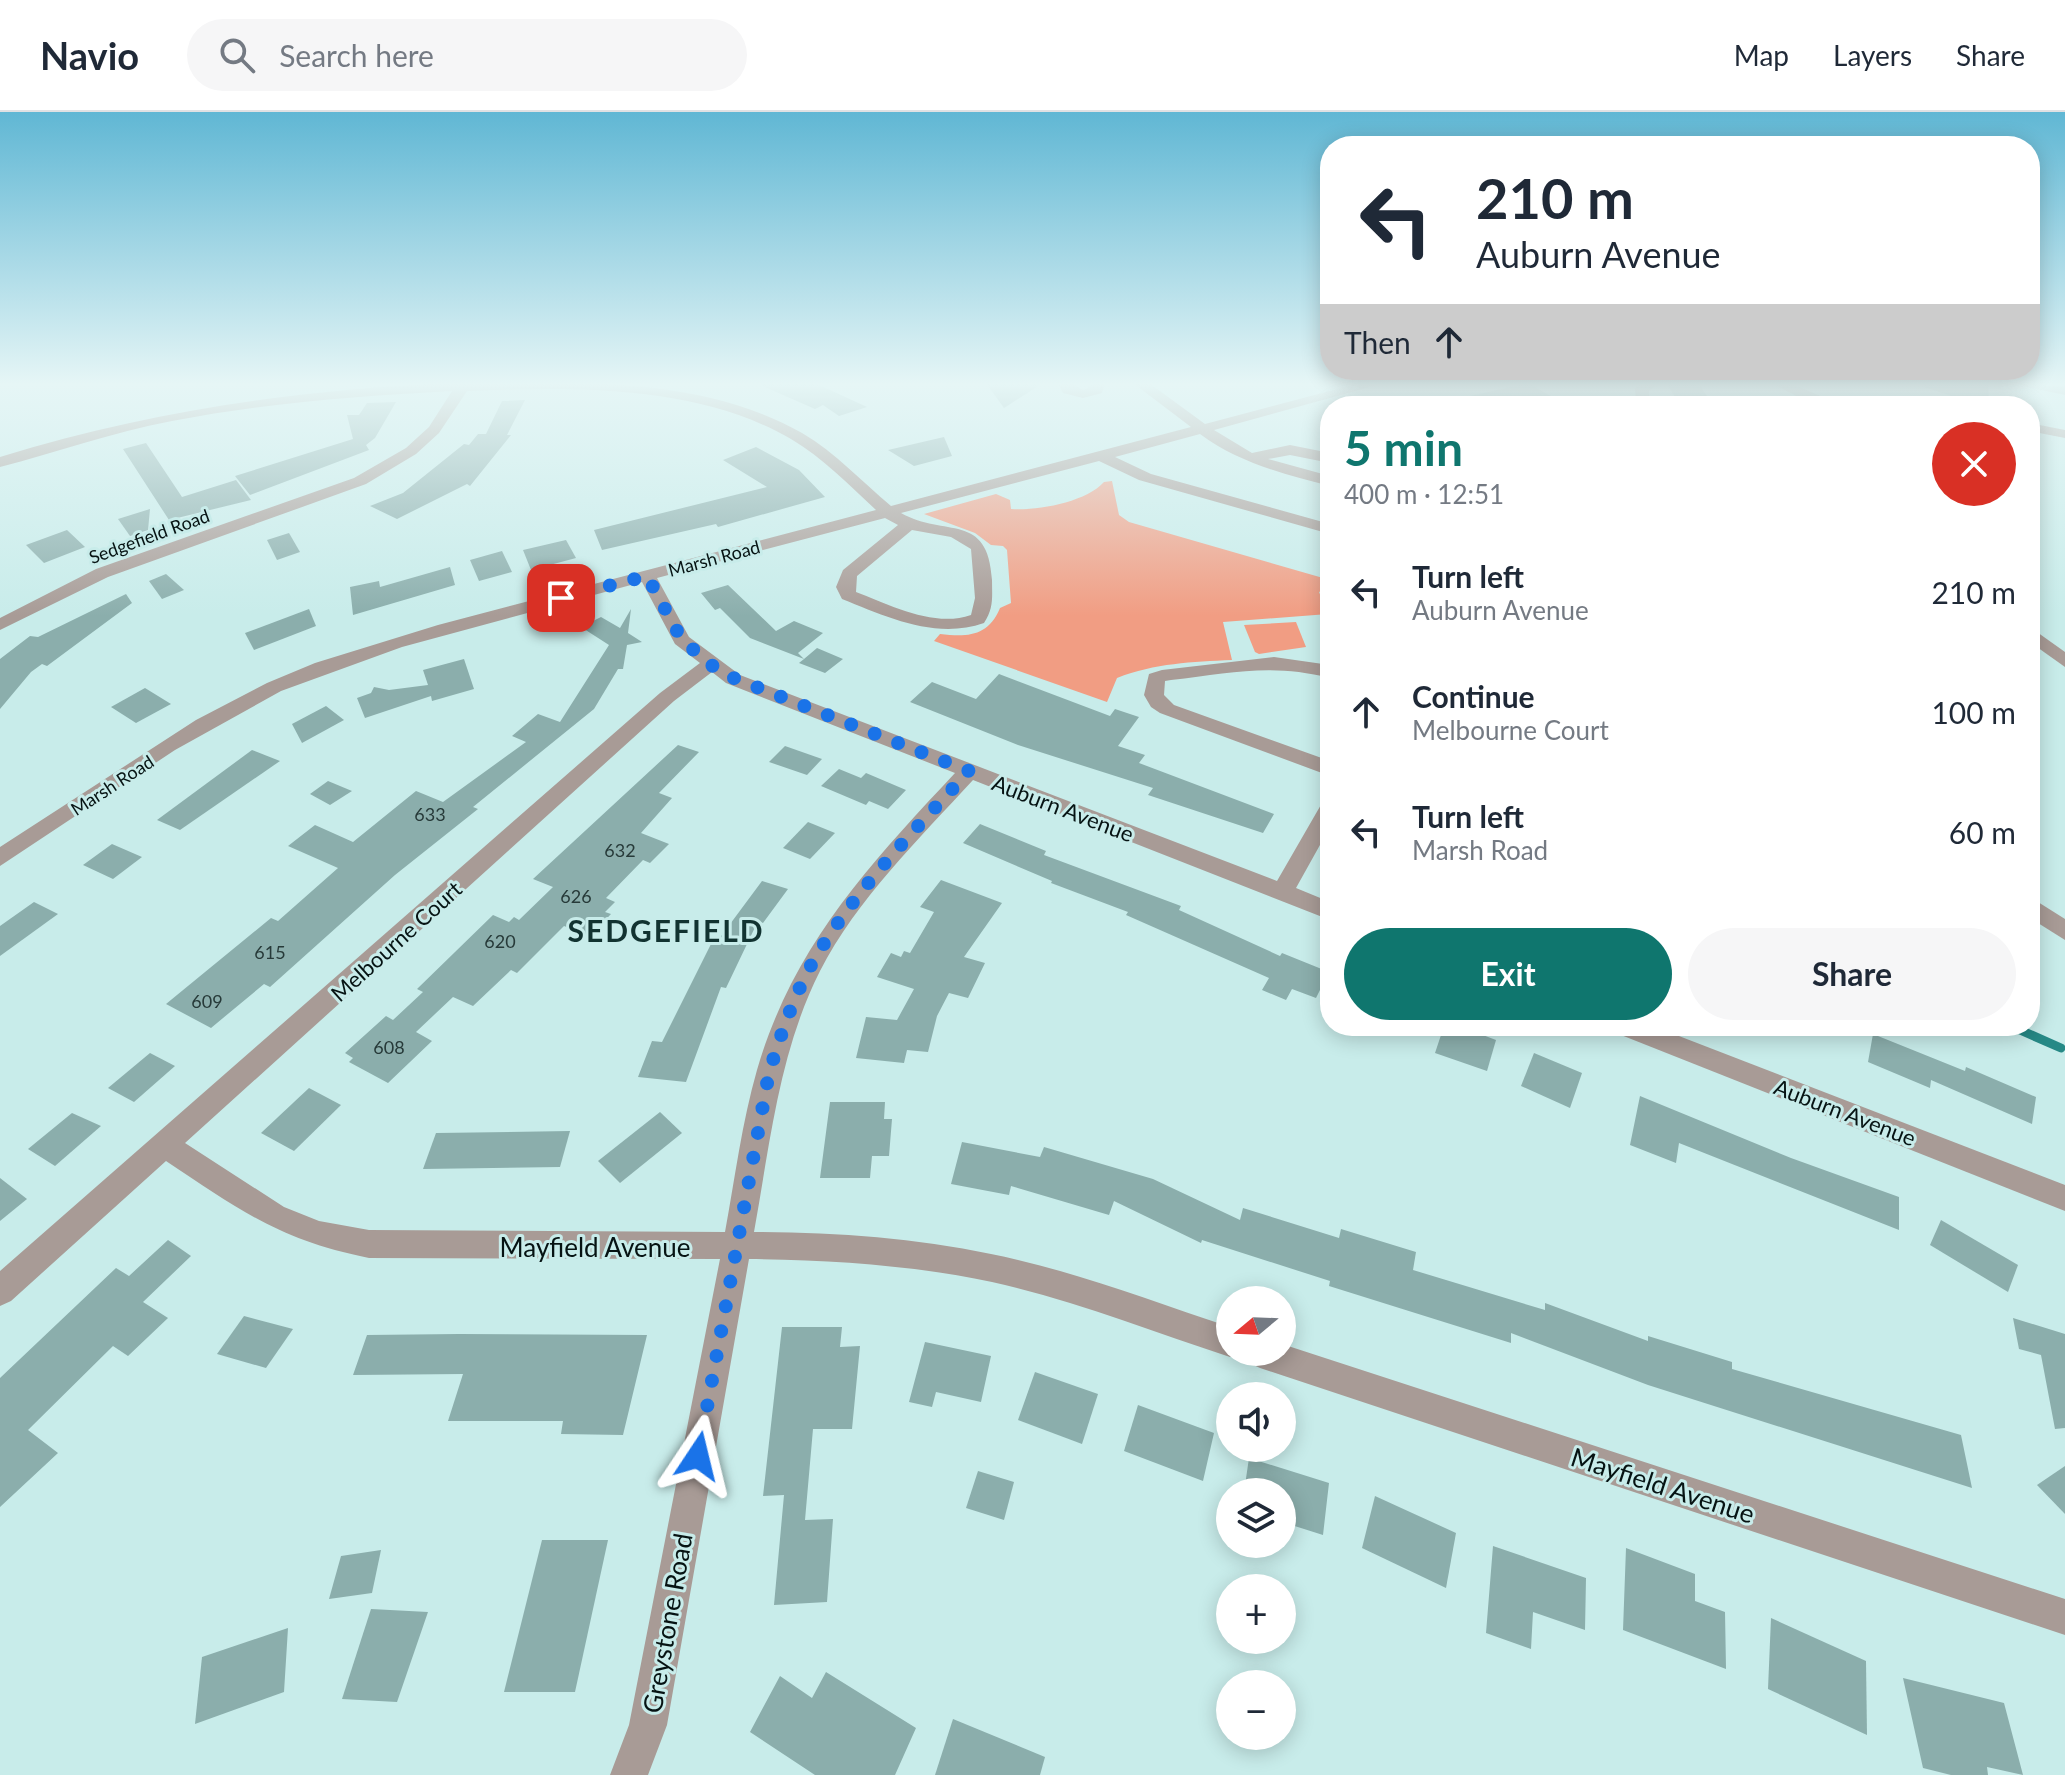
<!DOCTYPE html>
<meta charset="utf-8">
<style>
:root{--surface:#fff;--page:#f6f6f7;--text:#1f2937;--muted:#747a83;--line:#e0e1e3;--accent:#0f766e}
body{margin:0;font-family:Lato,sans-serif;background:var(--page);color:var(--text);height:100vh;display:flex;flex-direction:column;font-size:30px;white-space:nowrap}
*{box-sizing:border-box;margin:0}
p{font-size:26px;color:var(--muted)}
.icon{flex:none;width:44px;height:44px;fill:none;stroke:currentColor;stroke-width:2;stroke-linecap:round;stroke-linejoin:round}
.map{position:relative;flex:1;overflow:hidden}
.panel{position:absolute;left:1320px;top:284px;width:720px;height:640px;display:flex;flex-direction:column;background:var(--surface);border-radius:32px;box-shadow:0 4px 20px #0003}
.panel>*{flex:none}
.banner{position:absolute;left:1320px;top:24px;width:720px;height:244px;border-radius:32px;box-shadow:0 4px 20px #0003;background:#fff;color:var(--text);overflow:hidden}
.needle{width:52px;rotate:251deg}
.controls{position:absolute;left:1216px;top:1174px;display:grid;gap:16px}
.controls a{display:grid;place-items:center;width:80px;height:80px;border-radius:50%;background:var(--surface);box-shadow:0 4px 20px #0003;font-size:40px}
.pin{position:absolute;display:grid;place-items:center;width:68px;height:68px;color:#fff;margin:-34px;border-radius:16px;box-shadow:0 4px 12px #0006}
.me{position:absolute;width:88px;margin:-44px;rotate:10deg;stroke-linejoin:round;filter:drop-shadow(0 0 6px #0008)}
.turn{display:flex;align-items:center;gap:28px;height:168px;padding:0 24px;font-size:36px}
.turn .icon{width:104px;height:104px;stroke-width:2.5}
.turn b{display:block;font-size:56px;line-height:68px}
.then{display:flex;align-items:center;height:76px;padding:0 24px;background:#0003;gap:16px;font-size:30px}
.round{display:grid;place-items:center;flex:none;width:84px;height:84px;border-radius:42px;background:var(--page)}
.summary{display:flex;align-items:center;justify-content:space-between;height:136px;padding:0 24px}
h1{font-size:48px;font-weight:700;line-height:60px;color:var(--accent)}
.primary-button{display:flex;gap:16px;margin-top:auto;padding:16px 24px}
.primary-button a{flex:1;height:92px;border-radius:48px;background:var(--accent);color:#fff;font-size:32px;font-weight:700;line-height:92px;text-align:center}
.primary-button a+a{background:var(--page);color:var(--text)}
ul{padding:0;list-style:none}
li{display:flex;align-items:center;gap:24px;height:120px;padding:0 24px}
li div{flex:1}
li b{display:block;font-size:30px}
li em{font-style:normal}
header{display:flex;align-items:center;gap:48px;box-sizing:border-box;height:112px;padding:0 40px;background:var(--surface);border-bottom:2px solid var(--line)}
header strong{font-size:38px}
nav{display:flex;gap:44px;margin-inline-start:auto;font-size:28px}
.search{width:560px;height:72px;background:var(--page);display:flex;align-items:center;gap:20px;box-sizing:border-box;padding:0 28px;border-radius:44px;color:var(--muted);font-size:30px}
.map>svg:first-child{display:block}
.green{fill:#f19d83}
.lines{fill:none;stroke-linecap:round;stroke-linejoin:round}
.stream{stroke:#268986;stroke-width:9}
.building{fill:#8baeac}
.minor{fill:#a89b96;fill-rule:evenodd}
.route{stroke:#1a73e8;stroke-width:14;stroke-dasharray:0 25.2}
.labels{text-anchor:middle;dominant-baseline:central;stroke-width:6;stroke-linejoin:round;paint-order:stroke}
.far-street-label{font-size:18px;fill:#061313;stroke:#c8ecea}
.number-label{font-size:18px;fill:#273a39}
.street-label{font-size:22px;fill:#061313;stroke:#c8ecea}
.near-street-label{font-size:26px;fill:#061313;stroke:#c8ecea}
.district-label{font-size:30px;font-weight:bold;letter-spacing:2px;fill:#123331;stroke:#c8ecea}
</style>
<header>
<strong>Navio</strong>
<div class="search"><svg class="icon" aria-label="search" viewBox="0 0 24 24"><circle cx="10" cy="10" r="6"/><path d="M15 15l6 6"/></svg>Search here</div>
<nav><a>Map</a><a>Layers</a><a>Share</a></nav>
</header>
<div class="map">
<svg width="2065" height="1663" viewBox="0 0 2065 1663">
<rect width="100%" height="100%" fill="#c8ecea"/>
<g class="green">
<path d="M1112 369 1119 403 1129 410 1330 468V474L1319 480 1328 502 1223 510 1232 548C1192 550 1155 551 1117 566L1107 590 934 529 940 522C967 525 988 525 1000 496L1011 491 1007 438 1003 434 991 433 975 421 924 402 996 382 1010 388 1011 397C1038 399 1086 390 1104 370Z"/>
<path d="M1296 510 1306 535 1259 542 1255 540 1244 513Z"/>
</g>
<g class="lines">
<path class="stream" d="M2011 914 2061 936"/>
</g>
<g class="building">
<path d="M756 271H815L867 295 839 304 823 293 815 297Z"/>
<path d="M986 271H1043L1004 296Z"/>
<path d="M1528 271 1568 294H1462L1461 286Z"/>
<path d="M1666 271H1698L1714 294H1681Z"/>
<path d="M1925 271H1988L1989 288 1981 294 1924 275Z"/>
<path d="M525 288 507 323H511L470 374 467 372 397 407 370 394 403 381 464 332 469 333 478 322H486L502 289Z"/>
<path d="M396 290 375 326 366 333 369 338 250 383 235 364 353 327 347 303H359L367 291Z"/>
<path d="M944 325 952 344 914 354 888 338Z"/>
<path d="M146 331 182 385 236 368 251 388 169 408 123 337Z"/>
<path d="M756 335 799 358 825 385 718 415 716 412 602 438 594 418 767 375 723 348Z"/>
<path d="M150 397 148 418 130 424 118 407Z"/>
<path d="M67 418 85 435 44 451 26 433Z"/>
<path d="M289 421 300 440 277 448 267 428Z"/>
<path d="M566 428 576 446 531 458 523 438Z"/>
<path d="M502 439 512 460 479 469 470 448Z"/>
<path d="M450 455 455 473 353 503 350 475 379 469 380 475Z"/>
<path d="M166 462 184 478 162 487 149 469Z"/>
<path d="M728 473 776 519 794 509 823 521 798 541 804 547 817 536 843 547 825 561 799 551 804 547 750 526 720 496 715 498 701 481Z"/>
<path d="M126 482 132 491 47 554 42 552 31 560 0 597V547L30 524 38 525Z"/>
<path d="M309 497 316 514 254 538 245 521Z"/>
<path d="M631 497 628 521 642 530 627 533 623 557H618L594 597 473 695 478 697 395 763 270 875 264 872 211 916 166 892 271 806 278 809 338 756 288 734 315 713 353 730 416 679 443 690 526 630 512 624 538 602 560 610 609 533 581 515 601 505 620 516Z"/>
<path d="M464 547 474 577 432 589 431 584 365 606 357 586 371 581 374 575 389 578 428 573 423 558Z"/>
<path d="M999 562 1110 604 1115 597 1139 605 1118 634 1145 643 1139 651 1274 702 1263 721 1148 683 1153 676 1018 633 910 590 932 570 976 587Z"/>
<path d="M145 576 171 592 136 611 111 595Z"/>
<path d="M326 594 344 608 302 631 292 612Z"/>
<path d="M678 633 699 640 659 681 672 686 641 721 669 732 650 751 643 748 606 786 615 790 605 800 611 802 590 824 564 814 517 861 511 858 473 894 453 885 416 920 432 929 388 971 349 950 353 946 345 941 386 904 393 908 423 880 417 877 493 803 509 810 514 805 519 808 553 775 533 767Z"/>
<path d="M785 634 822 647 807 663 769 650Z"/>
<path d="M252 638 280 649 180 718 157 708Z"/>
<path d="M839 657 861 666 866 661 906 678 888 697 869 689 866 693 821 674Z"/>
<path d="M328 669 352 679 330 693 310 682Z"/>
<path d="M808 710 835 721 810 747 783 736Z"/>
<path d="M980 712 1046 739 1044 743 1181 794 1179 798 1280 844 1282 841 1329 860 1316 886 1292 877 1286 888 1262 878 1269 866 1126 803 1128 800 1051 771 1052 769 963 731Z"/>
<path d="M112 732 142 745 113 767 83 753Z"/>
<path d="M941 768 1002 791 964 845 985 851 968 886 949 881 937 904 928 940 907 938 904 951 856 946 866 905 897 908 914 877 877 865 891 841 901 845 904 839 910 841 934 800 920 795Z"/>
<path d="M762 769 788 777 763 811 758 809 726 876 721 875 686 970 638 965 652 929 662 930 712 830 716 831Z"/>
<path d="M34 790 58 802 0 844V814Z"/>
<path d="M1444 914H1459L1496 928 1487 959 1435 941Z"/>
<path d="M1873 922 1965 959 1966 955 2036 985 2032 1012 1931 968 1930 976 1868 950Z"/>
<path d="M150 941 175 954 134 990 108 976Z"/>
<path d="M1534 941 1582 961 1570 996 1521 974Z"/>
<path d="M309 976 341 993 294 1039 261 1021Z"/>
<path d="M1640 984 1791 1046 1899 1085V1118L1679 1031 1676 1051 1630 1033Z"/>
<path d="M830 990H885L884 1007H892L889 1044H872L870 1066H820Z"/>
<path d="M660 1000 682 1021 620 1071 598 1049Z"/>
<path d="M72 1001 101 1014 55 1054 28 1037Z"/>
<path d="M570 1019 560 1055 423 1057 436 1021Z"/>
<path d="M962 1030 1040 1045 1044 1035 1153 1067 1240 1108 1243 1096 1339 1126 1341 1117 1416 1140 1413 1158 1545 1198V1191L1648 1229V1224L1732 1250V1257L1961 1323 1972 1376 1648 1273 1511 1221V1231L1329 1174 1330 1169 1202 1128 1201 1131 1114 1089 1109 1103 1011 1074 1009 1083 951 1072Z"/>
<path d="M0 1066 27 1087 0 1109Z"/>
<path d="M1941 1108 2018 1153 2008 1180 1930 1133Z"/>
<path d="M168 1128 191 1144 143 1190 168 1206 128 1244 113 1234 28 1318 58 1341 0 1395V1266L116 1156 129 1164Z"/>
<path d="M244 1204 293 1217 266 1256 217 1242Z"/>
<path d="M2013 1206 2065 1222V1316L2055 1317 2041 1243 2019 1237Z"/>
<path d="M782 1215H842L840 1235 860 1234 852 1317H813L805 1408 833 1407 827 1490 774 1493 784 1383 763 1384Z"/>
<path d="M459 1222 647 1223 623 1323 561 1322 563 1309H448L463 1262 353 1263 367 1223Z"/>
<path d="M925 1230 991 1244 981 1290 936 1280 932 1295 909 1290Z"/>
<path d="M1035 1260 1098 1282 1082 1332 1018 1308Z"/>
<path d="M1138 1293 1214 1321 1203 1369 1124 1339Z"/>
<path d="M1249 1346 1329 1371 1323 1423 1282 1410V1380H1244Z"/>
<path d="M2065 1354V1402L2037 1373Z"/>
<path d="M978 1359 1014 1370 1004 1408 966 1396Z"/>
<path d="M1375 1384 1456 1421 1446 1476 1362 1436Z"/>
<path d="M542 1428H608L575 1580H504Z"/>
<path d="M1493 1434 1586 1466 1585 1518 1533 1500 1531 1537 1486 1521Z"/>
<path d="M1626 1436 1695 1462V1489L1725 1500 1726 1557 1623 1518Z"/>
<path d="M381 1438 372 1481 329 1487 341 1444Z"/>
<path d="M371 1497 428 1500 397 1590 342 1587Z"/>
<path d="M1771 1506 1866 1549 1867 1623 1768 1577Z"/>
<path d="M288 1516 284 1580 195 1612 202 1545Z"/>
<path d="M826 1560 916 1616 895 1663H815L750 1620 780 1564 812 1586Z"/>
<path d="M1903 1566 2004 1591 2023 1663 1987 1655 1988 1663H1951L1923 1656Z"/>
<path d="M953 1607 1045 1645 1040 1663H935Z"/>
</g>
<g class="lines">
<g class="minor">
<path d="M451 271C567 271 696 261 802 321 836 341 861 369 891 394L1191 315 1133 271H1149L1205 312 1360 271H1384L1214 318 1252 341 1290 333 1330 341V351L1290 343 1268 347 1330 364V374C1284 362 1239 351 1200 322L1115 345 1151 362 1330 412V422L1139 368 1099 349 901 401C945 426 988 399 992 468 992 485 994 496 984 511 936 528 887 505 842 487L836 475 843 458 898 413 885 406 657 466 689 525 740 563 1277 769 1322 691 1330 689V715L1296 776 1330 790V808L973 668C919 727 857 787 820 859 779 940 770 1032 754 1120 834 1120 913 1126 991 1142 1072 1158 1151 1189 1230 1215V1240H1241L1230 1245C1151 1219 1073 1188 992 1170 912 1153 831 1148 749 1147L667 1613 648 1663H610L629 1613 720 1147 369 1146C279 1128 240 1098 166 1049L11 1189 0 1194V1159L660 581 700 551 675 532 642 470 402 535 281 579 175 638 0 754V735L196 608 267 571 315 551 438 513 876 398C849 373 823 346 791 327 696 272 573 275 467 279L439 321 416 342 366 372 108 465 0 518V506L96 457 354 366 406 336 429 315 452 279C358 284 265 291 172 309 113 320 58 340 0 355V345C148 299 296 278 451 271ZM912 418 951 425 971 437 975 486 971 503C934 516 890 493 856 480L857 464ZM712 560 726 571 955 661C869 753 793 834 757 958 742 1010 735 1066 725 1120L369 1118 319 1109 284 1095 185 1031 674 589Z"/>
<path d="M1058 271H1072L1083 278 1090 275 1091 271H1105L1102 281 1083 286 1063 281Z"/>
<path d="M1641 271H1658L1649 279 1650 294H1636L1635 277Z"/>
<path d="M1772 271H1790L1844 294 1809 291Z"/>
<path d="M2021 271 2065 275V283L2023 274Z"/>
<path d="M1932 290 1951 294H1925Z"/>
<path d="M2030 311 2065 318V326L2030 319Z"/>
<path d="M2030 515 2065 540V555L2030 530Z"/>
<path d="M1274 545 1330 553V566C1271 551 1231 561 1171 568L1165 569 1164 583 1174 593 1330 649V664L1160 601 1151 595 1144 583 1149 562 1162 558Z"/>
<path d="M2030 785 2065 807V828L2030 806Z"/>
<path d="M1612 914H1653L2065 1073V1099L1616 921Z"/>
<path d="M1282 1232 2065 1487V1523L1260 1256 1249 1251 1244 1240H1282Z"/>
</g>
</g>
<linearGradient id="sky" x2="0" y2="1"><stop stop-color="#60b7d4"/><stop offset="0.54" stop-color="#e6f6f6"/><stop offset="1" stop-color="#e6f6f6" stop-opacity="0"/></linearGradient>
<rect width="2065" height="504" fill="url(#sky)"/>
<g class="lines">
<path class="route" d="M561 486 647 464 682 528 721 561 969 659C914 719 855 778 814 848 794 883 781 922 769 961L698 1344"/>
</g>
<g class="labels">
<g class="far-street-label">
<text transform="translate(149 424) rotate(-20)">Sedgefield Road</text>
<text transform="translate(714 446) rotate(-15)">Marsh Road</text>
<text transform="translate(112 673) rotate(-33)">Marsh Road</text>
</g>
<g class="number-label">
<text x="430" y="702">633</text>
<text x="620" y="738">632</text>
<text x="576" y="784">626</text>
<text x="500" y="829">620</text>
<text x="270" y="840">615</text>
<text x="207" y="889">609</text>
<text x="389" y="935">608</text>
</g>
<g class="street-label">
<text transform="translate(1063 696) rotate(21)">Auburn Avenue</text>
<text transform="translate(396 829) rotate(-42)">Melbourne Court</text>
<text transform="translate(1845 1000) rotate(21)">Auburn Avenue</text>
</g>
<g class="near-street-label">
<text x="595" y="1135">Mayfield Avenue</text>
<text transform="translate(1663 1373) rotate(18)">Mayfield Avenue</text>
<text transform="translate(667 1511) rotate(-80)">Greystone Road</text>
</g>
<g class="district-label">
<text x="666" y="818">SEDGEFIELD</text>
</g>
</g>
</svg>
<div class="controls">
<a><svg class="needle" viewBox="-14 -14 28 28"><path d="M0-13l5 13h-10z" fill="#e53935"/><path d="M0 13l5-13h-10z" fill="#747a83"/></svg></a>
<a><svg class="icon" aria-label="sound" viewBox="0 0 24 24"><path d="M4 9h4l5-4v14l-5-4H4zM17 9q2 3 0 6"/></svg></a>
<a><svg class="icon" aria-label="layers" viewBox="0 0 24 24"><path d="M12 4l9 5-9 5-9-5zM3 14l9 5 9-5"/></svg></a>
<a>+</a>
<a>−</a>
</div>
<div class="pin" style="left:561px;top:486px;background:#d93025"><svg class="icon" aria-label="arrive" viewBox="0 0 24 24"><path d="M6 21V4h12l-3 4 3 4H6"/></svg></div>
<svg class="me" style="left:698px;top:1344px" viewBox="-20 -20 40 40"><path d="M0-17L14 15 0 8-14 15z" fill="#1a73e8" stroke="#fff" stroke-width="4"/></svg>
<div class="banner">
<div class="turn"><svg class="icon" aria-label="left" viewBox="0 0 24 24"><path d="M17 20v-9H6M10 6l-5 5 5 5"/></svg><div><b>210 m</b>Auburn Avenue</div></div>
<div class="then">Then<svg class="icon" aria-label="ahead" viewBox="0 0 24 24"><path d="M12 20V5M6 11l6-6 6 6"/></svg></div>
</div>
<section class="panel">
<div class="summary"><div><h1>5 min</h1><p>400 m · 12:51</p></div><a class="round" style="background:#d93025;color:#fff"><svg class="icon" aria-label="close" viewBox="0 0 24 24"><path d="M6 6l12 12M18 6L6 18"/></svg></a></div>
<ul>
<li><svg class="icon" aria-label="left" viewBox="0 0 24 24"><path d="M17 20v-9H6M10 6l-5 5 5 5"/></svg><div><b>Turn left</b><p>Auburn Avenue</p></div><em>210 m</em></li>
<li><svg class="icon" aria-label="ahead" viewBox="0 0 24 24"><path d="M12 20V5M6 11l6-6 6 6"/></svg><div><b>Continue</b><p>Melbourne Court</p></div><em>100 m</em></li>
<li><svg class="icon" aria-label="left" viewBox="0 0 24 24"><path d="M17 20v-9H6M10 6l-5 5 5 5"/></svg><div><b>Turn left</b><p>Marsh Road</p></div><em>60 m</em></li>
</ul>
<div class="primary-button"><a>Exit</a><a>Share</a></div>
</section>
</div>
